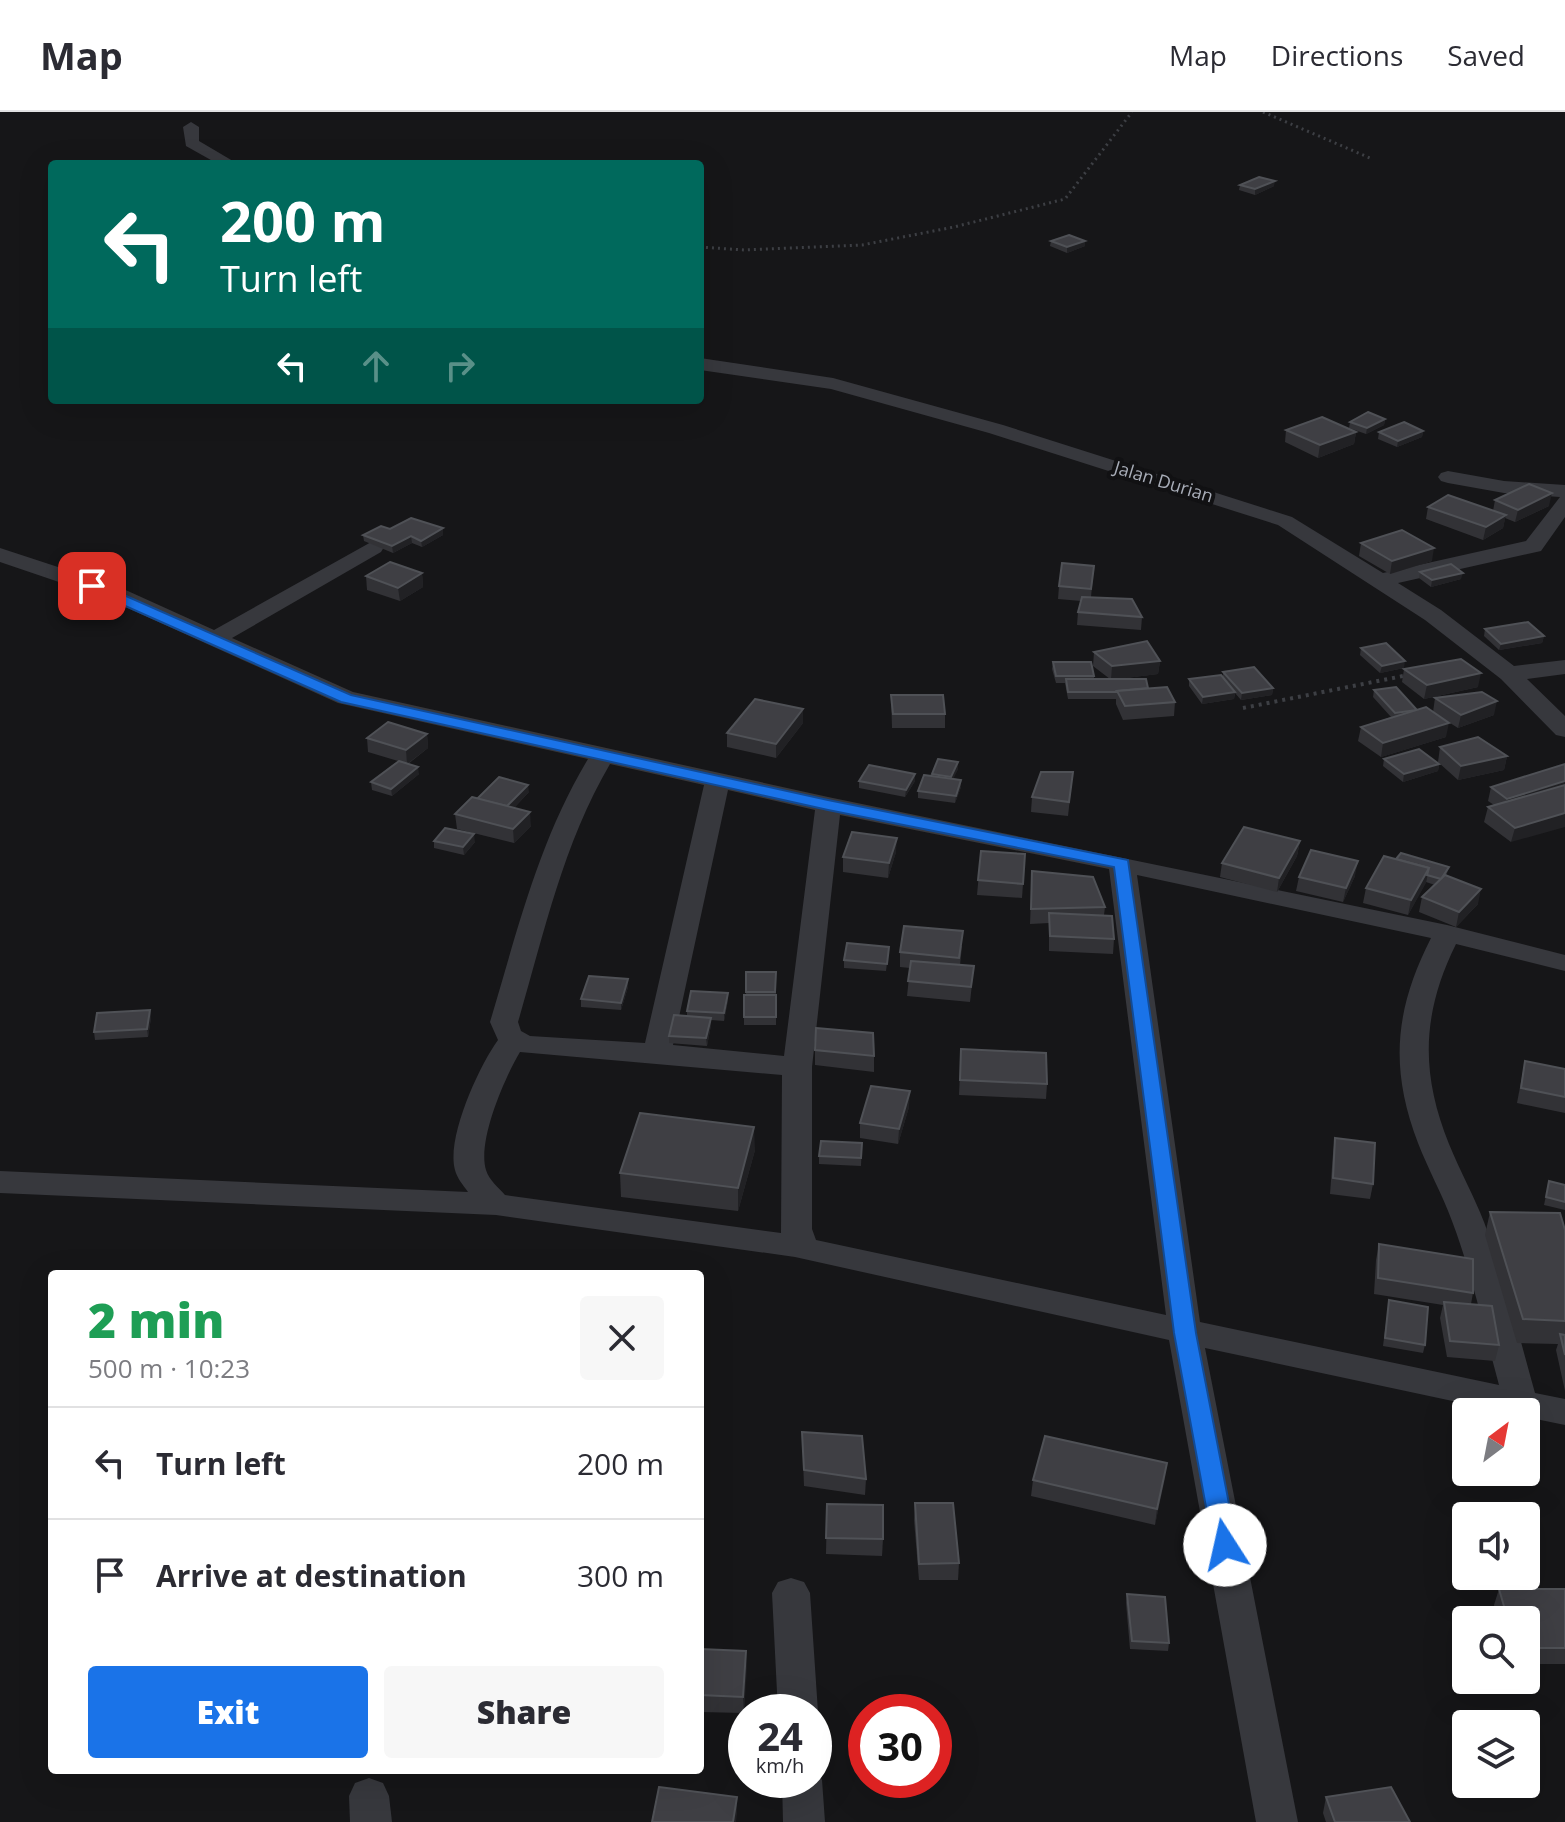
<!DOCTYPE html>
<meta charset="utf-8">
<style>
:root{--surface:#fff;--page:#f7f7f7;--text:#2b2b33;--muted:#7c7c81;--line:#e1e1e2;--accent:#1a73e8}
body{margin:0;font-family:"Open Sans",sans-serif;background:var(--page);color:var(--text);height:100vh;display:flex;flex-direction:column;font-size:30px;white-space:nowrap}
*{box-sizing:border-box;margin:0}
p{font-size:26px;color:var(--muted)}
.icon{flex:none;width:44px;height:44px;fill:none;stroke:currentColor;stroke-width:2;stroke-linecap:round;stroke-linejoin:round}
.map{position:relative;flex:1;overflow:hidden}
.details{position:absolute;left:48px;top:1158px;width:656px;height:504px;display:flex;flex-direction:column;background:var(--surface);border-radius:8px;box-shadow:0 8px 32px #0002}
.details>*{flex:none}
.top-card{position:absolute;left:48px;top:48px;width:656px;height:244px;border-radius:8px;box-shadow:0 8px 32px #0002;background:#00695c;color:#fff;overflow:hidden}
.needle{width:52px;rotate:32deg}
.controls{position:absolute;left:1452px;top:1286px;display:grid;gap:16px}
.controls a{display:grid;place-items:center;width:88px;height:88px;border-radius:8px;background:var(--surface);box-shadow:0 8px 32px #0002;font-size:40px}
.speed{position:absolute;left:728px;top:1582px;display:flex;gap:16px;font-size:40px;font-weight:700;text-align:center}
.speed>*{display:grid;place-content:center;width:104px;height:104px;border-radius:50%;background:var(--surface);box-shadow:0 8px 32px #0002;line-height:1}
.speed small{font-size:20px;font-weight:400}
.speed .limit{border:12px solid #d22;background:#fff;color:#111}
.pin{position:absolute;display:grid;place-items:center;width:68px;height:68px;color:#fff;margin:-34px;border-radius:16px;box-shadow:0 4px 12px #0006}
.me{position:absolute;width:88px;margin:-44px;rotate:350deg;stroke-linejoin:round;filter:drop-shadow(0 0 6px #0008)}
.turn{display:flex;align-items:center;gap:28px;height:168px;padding:0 40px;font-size:36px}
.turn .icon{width:104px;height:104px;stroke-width:2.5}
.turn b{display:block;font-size:56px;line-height:68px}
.lanes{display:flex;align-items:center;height:76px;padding:0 40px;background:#0003;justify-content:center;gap:40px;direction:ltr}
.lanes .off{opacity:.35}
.round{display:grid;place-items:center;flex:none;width:84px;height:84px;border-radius:8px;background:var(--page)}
.head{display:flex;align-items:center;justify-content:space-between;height:136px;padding:0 40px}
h1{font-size:48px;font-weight:800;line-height:60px;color:#1e9e55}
.primary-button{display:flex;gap:16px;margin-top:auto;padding:16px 40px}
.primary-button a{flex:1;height:92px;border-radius:8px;background:var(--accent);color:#fff;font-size:32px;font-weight:800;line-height:92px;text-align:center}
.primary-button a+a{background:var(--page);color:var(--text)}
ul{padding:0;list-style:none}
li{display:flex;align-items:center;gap:24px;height:112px;padding:0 40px;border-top:2px solid var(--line)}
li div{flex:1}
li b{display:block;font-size:30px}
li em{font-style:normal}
header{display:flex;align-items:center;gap:48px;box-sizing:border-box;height:112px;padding:0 40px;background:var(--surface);border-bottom:2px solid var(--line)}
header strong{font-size:38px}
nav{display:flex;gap:44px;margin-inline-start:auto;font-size:28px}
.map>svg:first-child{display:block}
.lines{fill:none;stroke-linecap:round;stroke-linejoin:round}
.path-far1{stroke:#3d3f44;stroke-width:3;stroke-dasharray:2 4;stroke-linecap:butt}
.path{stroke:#3d3f44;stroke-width:4;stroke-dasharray:3 5;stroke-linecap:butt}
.street{fill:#37383d;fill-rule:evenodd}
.wall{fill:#323236}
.shaded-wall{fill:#212124}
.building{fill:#3f3f44;stroke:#4f5156;stroke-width:2}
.route{fill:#1a73e8;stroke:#114b97;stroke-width:2}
.labels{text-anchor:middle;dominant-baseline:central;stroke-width:8;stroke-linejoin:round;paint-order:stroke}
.far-street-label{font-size:18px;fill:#a8adb8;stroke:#111113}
</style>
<header>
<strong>Map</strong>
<nav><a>Map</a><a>Directions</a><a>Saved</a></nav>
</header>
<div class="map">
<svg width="1565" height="1710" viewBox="0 0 1565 1710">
<rect width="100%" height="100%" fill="#161618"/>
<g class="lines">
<g class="path-far1">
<path d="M1263 0 1370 46"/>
<path d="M700 135 744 138 862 133 954 115 1065 87 1132 0"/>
</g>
<path class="path" d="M1243 596 1408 563"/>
<g class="street">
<path d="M191 10 199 15V29L238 52H218L186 34 183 15Z"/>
<path d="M700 246 833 266 1003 313 1292 405 1383 461 1526 429 1560 385 1504 381 1448 371 1441 369 1438 365 1441 361 1448 359 1504 369 1565 373V405L1541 439 1398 471 1441 498 1514 554 1565 548V562L1527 567 1565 604V625L1556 623 1501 567 1425 508 1278 413 989 321 831 277 700 258Z"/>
<path d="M373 429 381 430 384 435 381 440 232 526 353 580 828 685 1447 813 1565 843V859L1456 832C1422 901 1420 960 1449 1032 1460 1059 1474 1084 1484 1110 1505 1166 1519 1224 1535 1281L1565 1287V1313L1526 1305V1300H1504L1205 1236 1298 1710H1256L1169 1228 795 1145 496 1103 0 1081V1059L468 1080C463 1073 457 1066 455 1058 446 1026 479 954 498 928L490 910C517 820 539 728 588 647L338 591 103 485 0 450V436L119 475 214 518ZM610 652 704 673 645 931 530 924 521 919 518 910C544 822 563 732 610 652ZM728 678 815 698 784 944 673 933ZM840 703 1109 757 1166 1203 816 1128 812 1117V955ZM1137 763 1431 826C1395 897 1389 955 1418 1031 1428 1057 1442 1082 1452 1109 1472 1162 1484 1218 1499 1273L1200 1210ZM520 940 782 963 781 1121 505 1083C499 1076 489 1068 486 1058 477 1029 505 965 520 940Z"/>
<path d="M791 1466 804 1470 810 1481 818 1600 814 1608V1600H778L772 1481 778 1470Z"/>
<path d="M814 1655 822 1668 825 1710H783L782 1668H814Z"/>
<path d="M369 1666 383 1671 389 1684 392 1710H350L349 1684 355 1671Z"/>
</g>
</g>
<g class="wall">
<path d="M1240 73 1274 74 1255 83 1239 78Z"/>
<path d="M1051 129H1085V134L1067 141 1050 134Z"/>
<path d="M1385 307 1384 313 1366 322 1349 316 1350 310Z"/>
<path d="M1286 318 1356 320 1354 332 1318 346 1285 330Z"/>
<path d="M1423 319 1422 325 1397 335 1378 327 1379 320Z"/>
<path d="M1495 388 1549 394 1515 410 1505 406 1503 416 1483 428 1426 407 1428 395 1493 399Z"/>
<path d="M390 417 443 423 422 435 412 431 393 441 364 429 363 423Z"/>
<path d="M1361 431 1432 449 1390 462 1359 444Z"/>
<path d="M1094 454 1091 485 1142 505 1141 518 1077 513 1078 500 1081 489 1058 487 1059 474Z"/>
<path d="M1420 460 1461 467 1431 475 1419 466Z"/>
<path d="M422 461 423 475 400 489 367 478 366 464Z"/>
<path d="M1485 517 1544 524 1542 531 1499 538 1484 524Z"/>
<path d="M1361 536 1404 556 1380 561 1360 543Z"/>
<path d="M1094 540 1160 549 1158 562 1117 567 1148 576 1175 590 1174 604 1123 608 1116 592V587H1068L1065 571H1056L1052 557 1053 550 1094 564V567H1110L1093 554Z"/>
<path d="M1404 557 1478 575 1424 587 1402 570Z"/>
<path d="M1223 560 1273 576 1272 583 1241 588 1235 581 1234 587 1202 592 1189 574V567L1223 565Z"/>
<path d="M1374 578 1417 598 1433 600 1435 586 1494 603 1458 616 1442 606 1446 625 1381 645 1358 629 1361 615 1391 605 1373 585Z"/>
<path d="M891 583 945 602V616H892Z"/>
<path d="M803 611 776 646 727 635V621Z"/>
<path d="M427 622 428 636 408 652 419 662 392 684 372 678 371 670 398 649 368 640 367 626Z"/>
<path d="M1440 635 1507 644 1504 658 1458 668 1438 650Z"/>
<path d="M1384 647 1439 652 1438 659 1403 670 1383 654Z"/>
<path d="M1565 652 1511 730 1484 710 1488 695 1494 693 1488 689 1491 675Z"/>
<path d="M958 657 953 666 961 668V675L955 691 918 686V679L932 664V662Z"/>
<path d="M1073 660 1068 704 1031 700 1032 685Z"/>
<path d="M859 669H915L905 685 859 676Z"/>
<path d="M529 680 514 696 531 714 514 731 457 717 455 702 482 688Z"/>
<path d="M434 729 475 730 464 743 434 736Z"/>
<path d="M1300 729 1297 744 1277 780 1220 765 1222 751Z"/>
<path d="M981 739 1023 772 1022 786 977 783Z"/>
<path d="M896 740 888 766 843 760V745Z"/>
<path d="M1396 747 1449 755 1446 764 1478 792 1456 815 1419 800 1422 785 1435 773 1426 770 1408 803 1363 791 1366 776Z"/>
<path d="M1032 759 1105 795 1104 803 1114 827 1113 842 1049 839V811L1030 812Z"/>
<path d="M1355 764 1343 790 1296 779 1299 765Z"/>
<path d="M962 834 960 853 974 854 970 890 907 884 910 856 900 855V840Z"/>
<path d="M889 835 886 859 844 856V848Z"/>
<path d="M746 860H776V913H744V883H746Z"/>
<path d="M628 867V875L621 898 581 895V887Z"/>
<path d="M728 881V888L724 909 711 908V913L707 934 669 931V924L687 904V899Z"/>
<path d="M150 898 151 906 148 925 95 928 94 920Z"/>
<path d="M961 937 1047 972 1046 987 959 983Z"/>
<path d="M815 938 874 944V960L815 953Z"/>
<path d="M1525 949 1565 957V1001L1517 991Z"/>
<path d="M909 995 898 1032 860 1026V1011Z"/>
<path d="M1335 1026 1373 1072 1370 1087 1330 1082 1333 1041Z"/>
<path d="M862 1031 861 1054 819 1052V1044Z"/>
<path d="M755 1038 738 1099 621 1085 620 1061Z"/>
<path d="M1549 1069 1565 1073V1098L1544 1093Z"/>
<path d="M1490 1100 1565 1118V1279L1556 1238 1558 1232 1517 1231 1485 1123Z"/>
<path d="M1379 1132 1473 1181 1471 1192 1499 1233 1495 1249 1447 1245 1440 1206 1443 1193 1374 1182 1376 1148Z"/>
<path d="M1389 1188 1425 1233 1423 1241 1383 1234Z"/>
<path d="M802 1320 866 1367 865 1383 804 1374Z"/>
<path d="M1167 1351 1155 1413 1031 1384 1033 1368Z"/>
<path d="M915 1391 959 1451 958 1468H919L914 1408Z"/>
<path d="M827 1392 883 1427 882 1444 826 1442Z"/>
<path d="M1499 1477H1565V1552H1526V1508H1498L1494 1493Z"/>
<path d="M1127 1482 1169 1531 1168 1539 1130 1537 1126 1491Z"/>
<path d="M700 1537 746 1539 744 1601 700 1600Z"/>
<path d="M1326 1685 1410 1710H1326L1323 1701Z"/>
</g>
<g class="shaded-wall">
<path d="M1275 69 1274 74 1255 83V77Z"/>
<path d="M1085 129V134L1067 141V135Z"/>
<path d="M1385 307 1384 313 1366 322 1367 316Z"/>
<path d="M1423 319 1422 325 1397 335 1398 329Z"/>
<path d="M1356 320 1354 332 1318 346 1320 333Z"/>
<path d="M1552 381 1549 394 1515 410 1518 398Z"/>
<path d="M1506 403 1503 416 1483 428 1486 415Z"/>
<path d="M443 416V423L422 435 421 429Z"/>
<path d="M411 424 412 431 393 441 392 434Z"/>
<path d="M1434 436 1432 449 1390 462 1392 449Z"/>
<path d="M422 461 423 475 400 489 398 476Z"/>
<path d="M1463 461 1461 467 1431 475 1432 468Z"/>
<path d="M1544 524 1542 531 1499 538 1501 532Z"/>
<path d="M1160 549 1158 562 1111 568 1112 554Z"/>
<path d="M1405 549 1404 556 1380 561 1382 554Z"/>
<path d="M1481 561 1478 575 1424 587 1427 573Z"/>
<path d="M1273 576 1272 583 1241 588 1242 581Z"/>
<path d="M1235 580 1234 587 1202 592 1203 585Z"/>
<path d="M1497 589 1494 603 1458 616 1461 603Z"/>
<path d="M803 597V611L776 646V632Z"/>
<path d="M1449 611 1446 625 1381 645 1383 631Z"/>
<path d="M427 622 428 636 407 652 406 638Z"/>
<path d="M1507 644 1504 658 1458 668 1461 654Z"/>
<path d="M958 650V657L951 672V665Z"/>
<path d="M1439 652 1438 659 1403 670 1404 662Z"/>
<path d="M418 655 419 662 392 684 391 677Z"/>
<path d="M915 662V669L905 685 906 678Z"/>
<path d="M961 668V675L955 691 956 684Z"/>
<path d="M1565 669V682L1504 701 1507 687Z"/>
<path d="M528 673 529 680 508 702 507 694Z"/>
<path d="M530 700 531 714 514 731 513 717Z"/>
<path d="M1565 701V715L1511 730 1515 716Z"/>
<path d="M474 722 475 730 464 743 463 735Z"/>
<path d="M897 726 896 740 888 766 889 751Z"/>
<path d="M1300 729 1297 744 1277 780 1279 766Z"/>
<path d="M1358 749 1355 764 1343 790 1346 776Z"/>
<path d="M1429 756 1426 771 1408 803 1411 788Z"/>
<path d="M1481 777 1478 792 1456 815 1459 800Z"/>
<path d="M628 867V875L621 898V891Z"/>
<path d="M728 881V888L724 909V901Z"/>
<path d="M150 898 151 906 148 925 147 917Z"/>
<path d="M711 906V913L707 934 706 926Z"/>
<path d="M910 979 909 995 898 1032 899 1017Z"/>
<path d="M754 1015 755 1038 738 1099V1076Z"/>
<path d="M1167 1351 1165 1367 1155 1413 1157 1397Z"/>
<path d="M746 1539 747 1555 744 1601 743 1585Z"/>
<path d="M737 1685V1702L736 1710H733Z"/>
</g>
<g class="building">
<path d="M1259 65 1275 69 1255 77 1240 73Z"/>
<path d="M1069 123 1085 129 1067 135 1051 129Z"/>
<path d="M1368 300 1385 307 1367 316 1350 310Z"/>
<path d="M1322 305 1356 320 1320 333 1286 318Z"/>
<path d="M1404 310 1423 319 1398 329 1379 320Z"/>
<path d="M1529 372 1552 381 1518 398 1495 388Z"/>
<path d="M1448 383 1506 403 1486 415 1428 395Z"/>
<path d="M411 406 443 416 421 429 411 424 392 434 363 423 381 414 390 417Z"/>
<path d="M1402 418 1434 436 1392 449 1361 431Z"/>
<path d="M390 450 422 461 398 476 366 464Z"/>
<path d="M1062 451 1094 454 1091 477 1059 474Z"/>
<path d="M1451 452 1463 461 1432 468 1420 460Z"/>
<path d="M1082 485 1132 487 1142 505 1078 500Z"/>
<path d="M1528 510 1544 524 1501 532 1485 517Z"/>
<path d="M1147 529 1160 549 1112 554 1094 540Z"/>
<path d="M1386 531 1405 549 1382 554 1361 536Z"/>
<path d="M1461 547 1481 561 1427 573 1404 557Z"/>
<path d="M1053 550H1091L1094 564H1056Z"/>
<path d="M1254 555 1273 576 1242 581 1223 560Z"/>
<path d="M1221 563 1235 580 1203 585 1189 567Z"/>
<path d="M1066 567H1146L1148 576 1117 579 1118 580H1068Z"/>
<path d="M1167 575 1175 590 1125 594 1117 579Z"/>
<path d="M1396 575 1417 598 1395 601 1374 578Z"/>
<path d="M1482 580 1497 589 1461 603 1435 586Z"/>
<path d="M891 583H943L945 602H893Z"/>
<path d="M755 587 803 597 776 632 727 621Z"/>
<path d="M1426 595 1449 611 1383 631 1361 615Z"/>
<path d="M388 610 427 622 406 638 367 626Z"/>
<path d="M1478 625 1507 644 1461 654 1440 635Z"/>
<path d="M1419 637 1439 652 1404 662 1384 647Z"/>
<path d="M938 647 958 650 951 665 932 662Z"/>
<path d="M399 649 418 655 391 677 371 670Z"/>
<path d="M1565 652V669L1507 687 1491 675Z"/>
<path d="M869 653 915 662 906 678 859 669Z"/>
<path d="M1041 660H1073L1069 690 1032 685Z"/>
<path d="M924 663 961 668 956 684 918 679Z"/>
<path d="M499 665 528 673 507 694 477 687Z"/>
<path d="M1565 673V701L1515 716 1488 695Z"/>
<path d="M472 685 530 700 513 717 455 702Z"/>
<path d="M1244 715 1300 729 1279 766 1222 751Z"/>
<path d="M445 716 474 722 463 735 434 729Z"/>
<path d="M852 720 897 726 889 751 843 745Z"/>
<path d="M1311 738 1358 749 1346 776 1299 765Z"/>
<path d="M981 739 1025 742 1023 772 978 768Z"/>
<path d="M1401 741 1449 755 1441 767 1427 763 1429 756 1396 747Z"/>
<path d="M1384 744 1429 756 1411 788 1366 776Z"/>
<path d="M1032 759 1093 765 1105 795 1031 797Z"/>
<path d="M1445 763 1481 777 1459 800 1422 785Z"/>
<path d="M1049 801 1112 804 1114 827 1050 824Z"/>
<path d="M904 814 963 819 959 846 900 840Z"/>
<path d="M847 831 889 835 887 852 844 848Z"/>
<path d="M911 849 974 854 971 875 908 869Z"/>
<path d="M746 860H776L775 880H746Z"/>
<path d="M589 864 628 867 621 891 581 887Z"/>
<path d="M691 879 728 881 724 901 687 899Z"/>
<rect x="744" y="883" width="32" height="22"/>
<path d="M150 898 147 917 94 920 97 901Z"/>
<path d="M674 903 711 906 706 926 669 924Z"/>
<path d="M816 916 873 921 874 944 815 938Z"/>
<path d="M961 937 1046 941 1047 972 960 968Z"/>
<path d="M1525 949 1565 957V985L1521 976Z"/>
<path d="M871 974 910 979 899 1017 860 1011Z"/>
<path d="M640 1001 754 1015 738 1076 620 1061Z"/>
<path d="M1335 1026 1375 1031 1373 1072 1333 1066Z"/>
<path d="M821 1029 862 1031 861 1046 819 1044Z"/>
<path d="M1549 1069 1565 1073V1090L1546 1085Z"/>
<path d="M1490 1100 1560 1101 1565 1118V1209L1523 1207Z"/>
<path d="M1379 1132 1473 1147V1181L1378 1166Z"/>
<path d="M1389 1188 1428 1195 1425 1233 1385 1226Z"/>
<path d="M1444 1190 1492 1194 1499 1233 1450 1229Z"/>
<path d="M1560 1222 1565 1223V1243Z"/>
<path d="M802 1320 862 1324 866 1367 804 1358Z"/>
<path d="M1045 1324 1167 1351 1157 1397 1033 1368Z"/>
<path d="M915 1391H953L959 1451 919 1452Z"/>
<path d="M827 1392 883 1393V1427L826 1426Z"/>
<path d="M1499 1477H1565V1536H1526V1508H1508Z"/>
<path d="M1127 1482 1165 1485 1169 1531 1132 1529Z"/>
<path d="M700 1537 746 1539 743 1585 700 1583Z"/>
<path d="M659 1675 737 1685 733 1710H652Z"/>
<path d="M1391 1675 1410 1710H1335L1326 1685Z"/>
</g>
<path class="route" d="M92 469 351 583 828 688 1128 748 1196 1221 1237 1433 1233 1440 1225 1443 1216 1440 1213 1433 1174 1221 1114 755 828 698 341 590 87 477 85 474Z"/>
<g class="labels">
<g class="far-street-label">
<text transform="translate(1164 369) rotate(17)">Jalan Durian</text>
</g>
</g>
</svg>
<div class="controls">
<a><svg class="needle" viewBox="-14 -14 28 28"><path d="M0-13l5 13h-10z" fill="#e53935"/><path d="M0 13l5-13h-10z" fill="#7c7c81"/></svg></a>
<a><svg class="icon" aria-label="sound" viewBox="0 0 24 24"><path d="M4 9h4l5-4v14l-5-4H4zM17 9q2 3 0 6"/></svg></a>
<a><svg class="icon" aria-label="search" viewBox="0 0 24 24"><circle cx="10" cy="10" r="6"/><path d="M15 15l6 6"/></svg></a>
<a><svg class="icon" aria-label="layers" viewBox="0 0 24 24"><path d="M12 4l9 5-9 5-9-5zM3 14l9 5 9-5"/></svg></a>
</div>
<div class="speed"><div>24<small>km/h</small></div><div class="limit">30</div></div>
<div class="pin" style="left:92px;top:474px;background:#d93025"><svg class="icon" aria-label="arrive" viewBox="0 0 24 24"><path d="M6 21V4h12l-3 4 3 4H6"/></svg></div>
<svg class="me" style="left:1225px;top:1433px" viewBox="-20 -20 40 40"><circle r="19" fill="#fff"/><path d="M0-13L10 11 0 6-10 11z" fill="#1a73e8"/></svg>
<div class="top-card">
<div class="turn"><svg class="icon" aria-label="left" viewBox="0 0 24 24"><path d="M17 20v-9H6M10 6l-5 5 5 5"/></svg><div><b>200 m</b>Turn left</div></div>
<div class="lanes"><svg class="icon" aria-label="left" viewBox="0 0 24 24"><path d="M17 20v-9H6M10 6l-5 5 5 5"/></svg><svg class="icon off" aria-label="ahead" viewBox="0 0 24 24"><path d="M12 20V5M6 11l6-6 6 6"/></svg><svg class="icon off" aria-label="right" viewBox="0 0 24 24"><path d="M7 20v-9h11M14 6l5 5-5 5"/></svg></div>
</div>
<section class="details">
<div class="head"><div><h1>2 min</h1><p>500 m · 10:23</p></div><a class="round"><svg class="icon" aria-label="close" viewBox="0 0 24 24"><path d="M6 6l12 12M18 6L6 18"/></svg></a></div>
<ul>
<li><svg class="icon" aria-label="left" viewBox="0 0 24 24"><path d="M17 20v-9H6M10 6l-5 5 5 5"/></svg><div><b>Turn left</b></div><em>200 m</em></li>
<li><svg class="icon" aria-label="arrive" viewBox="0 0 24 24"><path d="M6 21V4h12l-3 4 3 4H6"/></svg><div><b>Arrive at destination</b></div><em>300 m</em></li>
</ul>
<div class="primary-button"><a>Exit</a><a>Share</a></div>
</section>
</div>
